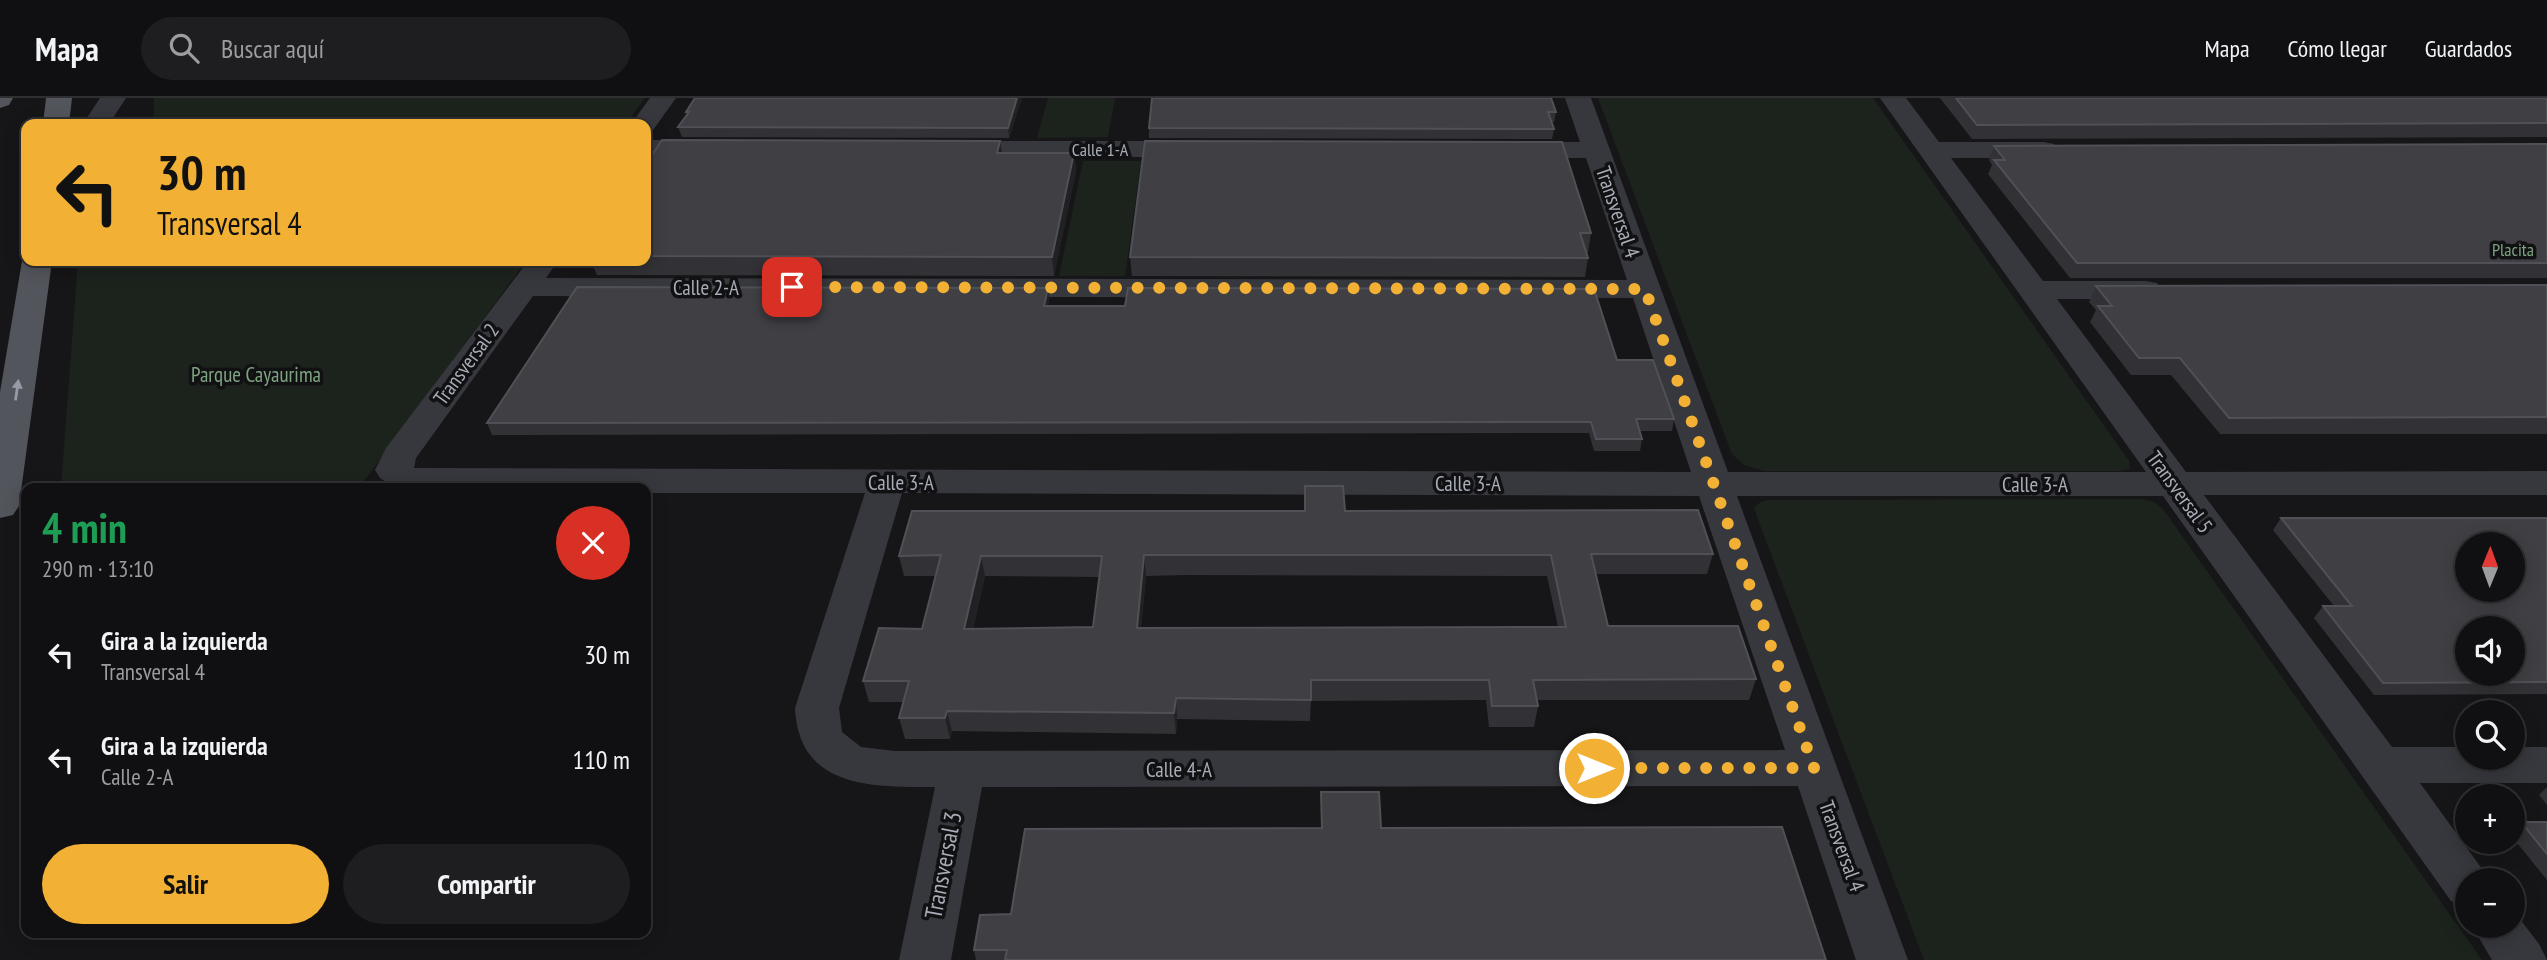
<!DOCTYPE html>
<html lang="es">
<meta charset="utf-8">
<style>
:root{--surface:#101012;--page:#1e1e20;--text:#f1f3f6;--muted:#9c9d9f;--line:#303032;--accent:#f2b134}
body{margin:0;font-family:"PT Sans Narrow",sans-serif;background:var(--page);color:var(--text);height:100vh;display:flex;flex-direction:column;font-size:26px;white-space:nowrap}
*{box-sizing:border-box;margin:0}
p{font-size:23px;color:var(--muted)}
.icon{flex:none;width:38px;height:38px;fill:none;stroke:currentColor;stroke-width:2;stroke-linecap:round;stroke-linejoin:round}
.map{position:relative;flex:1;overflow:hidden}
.side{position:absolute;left:21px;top:385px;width:630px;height:455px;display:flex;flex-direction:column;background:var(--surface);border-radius:14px;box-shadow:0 4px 18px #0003,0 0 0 2px var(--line)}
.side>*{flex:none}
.hud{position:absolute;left:21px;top:21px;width:630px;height:147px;border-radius:14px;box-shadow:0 4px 18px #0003,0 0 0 2px var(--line);background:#f2b134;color:#111;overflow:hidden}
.needle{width:46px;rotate:1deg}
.tools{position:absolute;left:2455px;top:434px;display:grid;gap:14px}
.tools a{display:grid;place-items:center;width:70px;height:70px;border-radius:50%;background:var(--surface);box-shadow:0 4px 18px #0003,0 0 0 2px var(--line);font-size:35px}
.pin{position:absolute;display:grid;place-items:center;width:60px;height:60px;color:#fff;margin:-30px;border-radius:14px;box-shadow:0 4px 10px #0006}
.me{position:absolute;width:77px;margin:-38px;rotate:90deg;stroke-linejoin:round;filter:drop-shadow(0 0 5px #0008)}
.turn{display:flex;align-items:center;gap:24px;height:147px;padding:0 21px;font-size:32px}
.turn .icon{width:91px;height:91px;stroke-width:2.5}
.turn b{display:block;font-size:49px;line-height:60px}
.round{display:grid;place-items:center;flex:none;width:74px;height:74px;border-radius:37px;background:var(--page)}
.summary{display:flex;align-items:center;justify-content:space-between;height:119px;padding:0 21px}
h1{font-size:42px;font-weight:700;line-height:52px;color:#1e9e55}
.primary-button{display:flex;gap:14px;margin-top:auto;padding:14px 21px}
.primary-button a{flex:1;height:80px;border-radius:42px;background:var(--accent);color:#111;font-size:28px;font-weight:700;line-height:80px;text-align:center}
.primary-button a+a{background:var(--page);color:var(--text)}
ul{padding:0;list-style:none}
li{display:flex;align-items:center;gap:21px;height:105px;padding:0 21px}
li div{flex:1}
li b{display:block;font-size:26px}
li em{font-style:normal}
header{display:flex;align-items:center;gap:42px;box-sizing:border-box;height:98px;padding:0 35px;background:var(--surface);border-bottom:2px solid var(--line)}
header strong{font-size:33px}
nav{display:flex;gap:38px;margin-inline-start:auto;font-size:24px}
.search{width:490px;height:63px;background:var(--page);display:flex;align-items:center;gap:18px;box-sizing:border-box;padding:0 24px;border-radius:38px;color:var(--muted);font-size:26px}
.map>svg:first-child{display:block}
.green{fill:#1c231d}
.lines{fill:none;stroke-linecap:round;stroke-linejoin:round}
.street{fill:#37383d;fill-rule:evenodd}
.primary{fill:#53555c;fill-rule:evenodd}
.wall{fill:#323236;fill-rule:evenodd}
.shaded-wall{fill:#212124}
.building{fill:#3f3f44;stroke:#4f5156;stroke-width:2;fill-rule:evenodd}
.oneway{fill:#979ba6}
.route{stroke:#f2b134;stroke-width:12;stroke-dasharray:0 21.6}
.labels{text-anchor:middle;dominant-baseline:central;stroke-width:7;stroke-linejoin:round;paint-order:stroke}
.far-street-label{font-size:18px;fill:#a8adb8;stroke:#111113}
.far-park-label{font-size:18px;fill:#7fa381;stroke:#111113}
.street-label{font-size:21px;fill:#a8adb8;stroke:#111113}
.park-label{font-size:21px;fill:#7fa381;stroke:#111113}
.near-street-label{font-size:24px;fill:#a8adb8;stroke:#111113}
</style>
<header>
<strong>Mapa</strong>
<div class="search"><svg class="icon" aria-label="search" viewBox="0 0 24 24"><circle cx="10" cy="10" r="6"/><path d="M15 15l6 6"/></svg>Buscar aquí</div>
<nav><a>Mapa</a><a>Cómo llegar</a><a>Guardados</a></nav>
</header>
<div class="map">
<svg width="2547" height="862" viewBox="0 0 2547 862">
<rect width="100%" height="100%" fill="#161618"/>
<g class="green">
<path d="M154 0H645L626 26H151L154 15Z"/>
<path d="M1048 0H1115L1108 39 1037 40Z"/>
<path d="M1598 0H1873L2129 363 2130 371 2118 373H1764L1744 367 1732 356Z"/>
<path d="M1083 63H1141L1125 178H1059Z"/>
<path d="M78 163H526L359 390H61Z"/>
<path d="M2142 401 2154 404 2163 411 2482 862H1924L1754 411C1758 403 1764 402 1774 402Z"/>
</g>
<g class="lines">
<g class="street">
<path d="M100 0H126L109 26H83Z"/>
<path d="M650 0H676L653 32 646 33V26H631Z"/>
<path d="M1565 0H1591L1728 374H2146L1880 0H1906L1939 44H2044L2054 46 2058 52 2054 58 2044 60H1951L2043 183H2146L2157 185 2162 192 2157 199 2146 201H2057L2186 374 2547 373V397H2204L2392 649H2468V660H2513V649H2547V685H2420L2490 782H2468V809L2451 803 2163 398H1737L1908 862H1856L1798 688 982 689 951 862H899L935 689C872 689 799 691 795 610L865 395H646V390H395L380 380 375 372 386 350 528 163H558L546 180 1627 182 1586 60H1512L1502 58 1498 52 1502 46 1512 44H1580ZM533 198 1633 200 1691 374 414 370 416 360ZM902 395 1699 398 1785 652 895 653 861 649 842 634 839 610Z"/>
<path d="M646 42H710L720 44 723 50 720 56 710 58H646Z"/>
<path d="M949 43H1197L1207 45 1210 51 1207 57 1197 59H949L939 57 936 51 939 45Z"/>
<path d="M2513 812 2539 846 2547 862H2492L2472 828H2513Z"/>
</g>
<g class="primary">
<path d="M0 0H13L9 7 0 10Z"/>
<path d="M46 0H72L69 26H43Z"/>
<path d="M26 157V163H52L19 408 13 417 0 420V294L22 163Z"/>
</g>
</g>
<g class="wall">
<path d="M695 0H1022L1009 40 682 39 678 29 687 17 686 14Z"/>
<path d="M1940 0H2547V39L1972 41Z"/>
<path d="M1556 14 1554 24H1551L1554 31 1552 41 1149 40V30Z"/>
<path d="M1145 43 1591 135 1588 154H1586L1588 160 1585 179 1132 178 1130 159Z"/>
<path d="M2547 46V180H2070L1988 76 1992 67 1989 62 1994 48Z"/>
<path d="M1002 55H1074L1076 73 1054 178 597 177 591 163H646V66Z"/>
<path d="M2547 187V336H2220L2171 277H2131L2090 224 2096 212 2089 204 2096 188Z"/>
<path d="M1048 190 1049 202 1048 208 1617 262 1674 321 1672 333H1640L1642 341 1640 353H1594L1589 335 492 337 487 325Z"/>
<path d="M1345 413 1713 456 1707 476H1596L1608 528 1756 581 1749 602H1537L1538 608 1534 629H1489L1486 602 1311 603 1310 623 1177 621 1176 636 952 633 950 641H905L899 620 903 604H869L863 583 922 531 935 478H904L899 458ZM1185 477 1547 478 1558 529 1141 530 1146 478ZM985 478 1100 479 1093 529 973 531Z"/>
<path d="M2281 420H2547V596L2374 597 2314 520 2323 508H2334L2273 432Z"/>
<path d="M2547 689V707L2539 697Z"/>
<path d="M1321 694 1381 730 1826 862H976L974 852 1011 816 1321 730Z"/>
<path d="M2521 724H2547V782L2513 740V732Z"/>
</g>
<g class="shaded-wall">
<path d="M1017 0H1022L1009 40 1008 30Z"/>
<path d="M1000 43 1003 61 997 55Z"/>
<path d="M1074 55 1076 73 1054 178 1052 159Z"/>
<path d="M1048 190 1049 202 1045 220 1044 208Z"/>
<path d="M1144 457 1146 478 1139 550 1137 530Z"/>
<path d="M981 458 985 478 969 552 964 531Z"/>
<path d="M1176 600 1177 621 1176 636 1174 615Z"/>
<path d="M947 613 952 633 950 641 945 620Z"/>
</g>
<g class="building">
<path d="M695 0H1017L1008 30 678 29 689 14H686Z"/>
<path d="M1152 0H1551L1556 14H1548L1554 31 1149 30Z"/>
<path d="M1956 0H2547V25L1977 27Z"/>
<path d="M662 42 1000 43 997 55H1074L1052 159 646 158V66Z"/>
<path d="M1145 43 1562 44 1591 135H1580L1588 160 1130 159Z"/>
<path d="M2547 46V165H2077L1994 62H2005L1994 48Z"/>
<path d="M2547 187V319L2229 320 2180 260H2139L2098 208H2112L2096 188Z"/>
<path d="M577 189 1048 190 1044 208H1125L1128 190 1594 191 1617 262H1653L1674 321H1636L1642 341H1596L1591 324 487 325Z"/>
<path d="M1305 388H1343L1345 413 1698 412 1713 456H1591L1608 528H1738L1756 581 1533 582 1538 608H1492L1489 582H1311V602L1176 600 1174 615 947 613 945 620H899L909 583H863L879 530 922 531 941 457 899 458 912 413H1305ZM1144 457H1551L1566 529 1137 530ZM981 458H1102L1093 529 964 531Z"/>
<path d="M2281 420H2547V584L2383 585 2323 508H2352ZM2468 446H2513V492H2468ZM2468 530H2513V576H2468Z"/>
<path d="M1321 694H1379L1381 730 1782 729 1826 862H1005L1007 852H974L980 817 1011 816 1025 731 1322 730Z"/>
<path d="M2521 724H2547V756Z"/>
</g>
<defs><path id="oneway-solid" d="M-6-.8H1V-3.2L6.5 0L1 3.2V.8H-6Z" transform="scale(1.75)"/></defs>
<use class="oneway" href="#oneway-solid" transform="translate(17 292) rotate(-82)"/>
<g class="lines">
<path class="route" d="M792 189 1645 191 1814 670H1594"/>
</g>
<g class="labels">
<g class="far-street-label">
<text x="1100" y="51">Calle 1-A</text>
</g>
<g class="far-park-label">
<text x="2513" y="151">Placita</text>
</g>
<g class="street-label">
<text transform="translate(1618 114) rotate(71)">Transversal 4</text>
<text x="706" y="189">Calle 2-A</text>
<text transform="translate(466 266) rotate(-54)">Transversal 2</text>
<text x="901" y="384">Calle 3-A</text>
<text x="1468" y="385">Calle 3-A</text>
<text x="2035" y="386">Calle 3-A</text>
<text transform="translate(2180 394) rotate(54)">Transversal 5</text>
<text x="1179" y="671">Calle 4-A</text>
<text transform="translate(1842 748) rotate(70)">Transversal 4</text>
</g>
<g class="park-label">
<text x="256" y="276">Parque Cayaurima</text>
</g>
<g class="near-street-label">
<text transform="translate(943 767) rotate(-79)">Transversal 3</text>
</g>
</g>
</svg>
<div class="tools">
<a><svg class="needle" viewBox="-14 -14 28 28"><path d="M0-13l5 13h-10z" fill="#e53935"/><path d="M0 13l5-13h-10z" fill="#9c9d9f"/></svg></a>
<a><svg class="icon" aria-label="sound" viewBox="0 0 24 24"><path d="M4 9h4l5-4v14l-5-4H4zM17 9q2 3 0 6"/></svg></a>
<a><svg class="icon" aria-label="search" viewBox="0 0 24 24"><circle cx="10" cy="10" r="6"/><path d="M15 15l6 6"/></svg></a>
<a>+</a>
<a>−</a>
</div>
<div class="pin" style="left:792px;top:189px;background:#d93025"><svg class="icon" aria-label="arrive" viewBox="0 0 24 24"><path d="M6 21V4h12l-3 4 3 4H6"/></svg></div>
<svg class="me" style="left:1594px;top:670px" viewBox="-20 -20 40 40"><circle r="17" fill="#f2b134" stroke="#fff" stroke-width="3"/><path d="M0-11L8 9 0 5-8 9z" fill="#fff"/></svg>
<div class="hud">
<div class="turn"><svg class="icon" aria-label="left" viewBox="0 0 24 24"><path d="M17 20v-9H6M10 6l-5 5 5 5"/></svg><div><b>30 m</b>Transversal 4</div></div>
</div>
<section class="side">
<div class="summary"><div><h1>4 min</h1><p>290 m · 13:10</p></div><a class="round" style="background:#d93025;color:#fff"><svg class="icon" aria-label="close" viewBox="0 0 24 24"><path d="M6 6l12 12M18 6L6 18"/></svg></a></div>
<ul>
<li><svg class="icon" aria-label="left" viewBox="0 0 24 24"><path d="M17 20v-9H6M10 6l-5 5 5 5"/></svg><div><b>Gira a la izquierda</b><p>Transversal 4</p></div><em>30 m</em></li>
<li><svg class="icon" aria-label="left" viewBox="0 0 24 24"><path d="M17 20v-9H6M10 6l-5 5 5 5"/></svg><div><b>Gira a la izquierda</b><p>Calle 2-A</p></div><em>110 m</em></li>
</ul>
<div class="primary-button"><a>Salir</a><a>Compartir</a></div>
</section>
</div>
